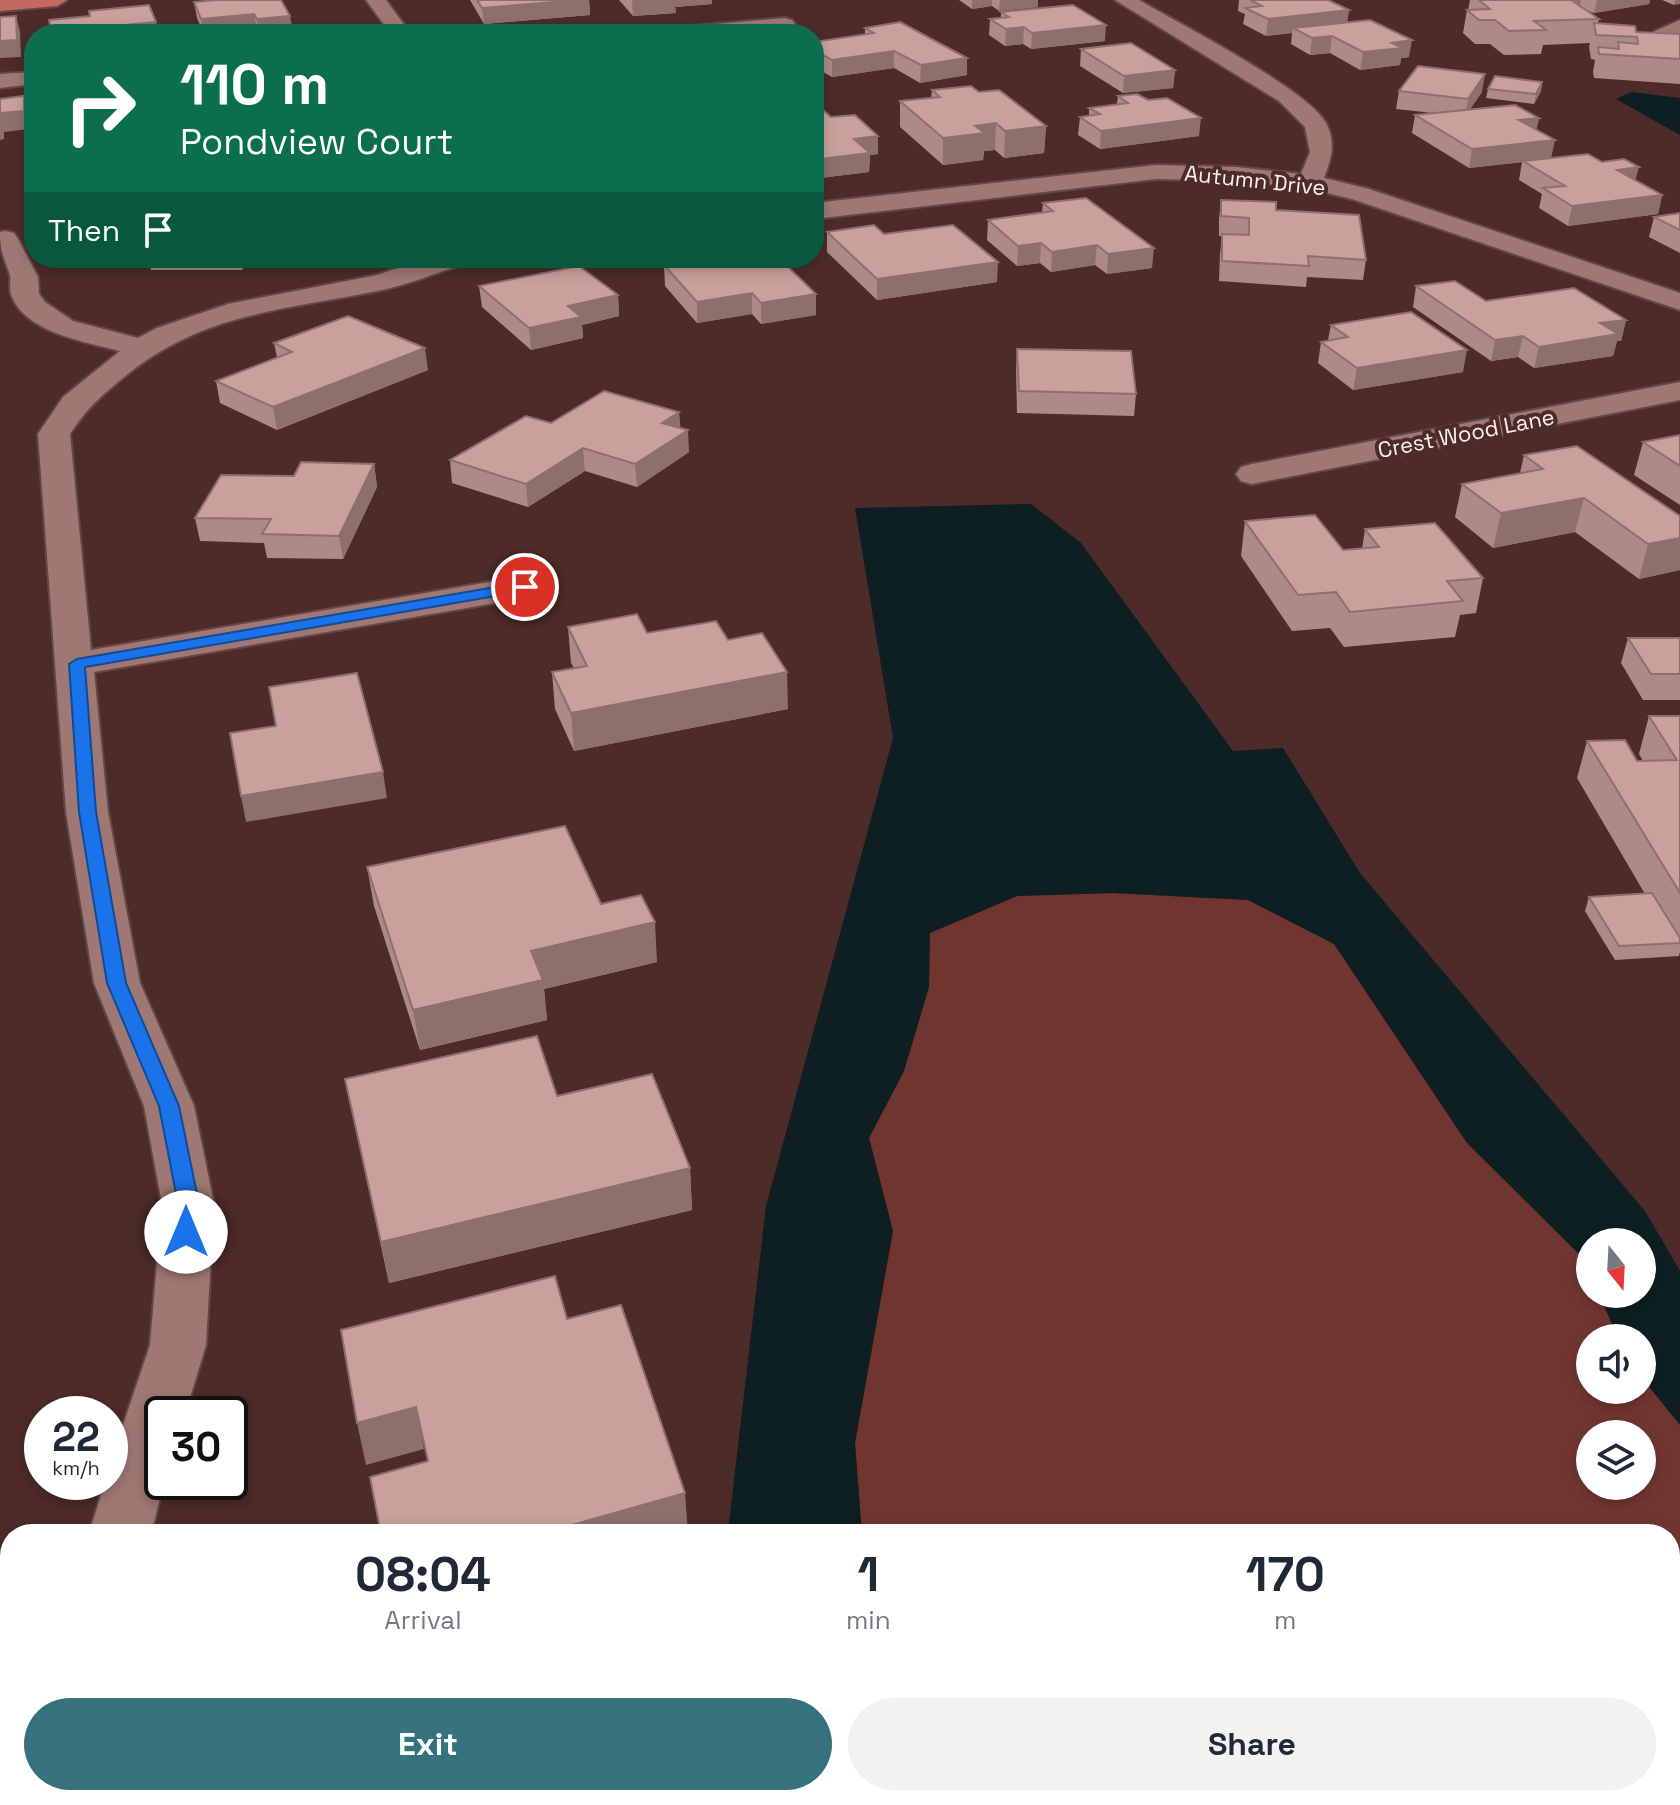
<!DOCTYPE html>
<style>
:root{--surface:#fff;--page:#f2f2f3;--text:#1f2937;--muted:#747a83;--accent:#36727e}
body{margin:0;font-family:"Space Grotesk",sans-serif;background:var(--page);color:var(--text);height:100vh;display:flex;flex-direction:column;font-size:30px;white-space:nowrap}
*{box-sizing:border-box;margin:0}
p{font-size:26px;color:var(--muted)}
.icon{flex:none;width:44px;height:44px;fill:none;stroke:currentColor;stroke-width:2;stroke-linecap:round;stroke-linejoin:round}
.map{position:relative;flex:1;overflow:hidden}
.sheet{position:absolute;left:0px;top:1524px;width:1680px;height:282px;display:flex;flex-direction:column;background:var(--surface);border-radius:32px 32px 0 0;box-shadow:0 4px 12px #0003}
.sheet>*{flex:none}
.guide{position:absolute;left:24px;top:24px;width:800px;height:244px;border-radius:32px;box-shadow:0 4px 12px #0003;background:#0b6e4f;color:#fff;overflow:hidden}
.needle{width:52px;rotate:162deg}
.fabs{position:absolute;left:1576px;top:1228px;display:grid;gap:16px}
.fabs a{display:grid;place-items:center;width:80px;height:80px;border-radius:50%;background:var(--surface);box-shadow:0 4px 12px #0003;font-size:40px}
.speed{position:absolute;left:24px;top:1396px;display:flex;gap:16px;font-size:40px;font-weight:700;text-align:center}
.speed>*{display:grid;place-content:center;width:104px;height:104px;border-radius:50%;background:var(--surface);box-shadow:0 4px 12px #0003;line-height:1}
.speed small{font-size:20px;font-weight:400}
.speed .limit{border:4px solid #111;border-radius:12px;background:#fff;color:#111}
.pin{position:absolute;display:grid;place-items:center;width:68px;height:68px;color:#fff;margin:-34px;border:4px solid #fff;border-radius:50%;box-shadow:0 2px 8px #0007}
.me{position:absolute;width:88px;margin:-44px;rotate:0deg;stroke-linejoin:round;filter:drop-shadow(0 0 6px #0008)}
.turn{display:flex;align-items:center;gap:28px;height:168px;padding:0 24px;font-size:36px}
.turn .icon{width:104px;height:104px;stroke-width:2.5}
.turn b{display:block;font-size:56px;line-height:68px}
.then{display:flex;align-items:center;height:76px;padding:0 24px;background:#0003;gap:16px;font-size:30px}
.eta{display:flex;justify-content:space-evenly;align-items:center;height:136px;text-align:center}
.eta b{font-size:48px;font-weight:700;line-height:56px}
.action{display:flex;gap:16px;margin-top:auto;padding:16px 24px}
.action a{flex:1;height:92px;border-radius:48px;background:var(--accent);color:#fff;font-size:32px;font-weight:700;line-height:92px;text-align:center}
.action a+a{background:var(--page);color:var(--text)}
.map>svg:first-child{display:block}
.green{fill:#713530;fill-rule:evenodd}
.water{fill:#0d1f20}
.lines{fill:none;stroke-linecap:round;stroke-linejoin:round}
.minor-casing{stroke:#624845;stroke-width:4}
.major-casing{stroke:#624845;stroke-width:4}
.minor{fill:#9f7873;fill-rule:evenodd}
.major{fill:#c46862;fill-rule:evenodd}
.wall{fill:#ad8a85}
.shaded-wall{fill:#8d706c}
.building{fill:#c9a09b;stroke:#8d706c;stroke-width:2}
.route{fill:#1a73e8;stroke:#114b97;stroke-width:2}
.labels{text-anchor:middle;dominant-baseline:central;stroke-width:8;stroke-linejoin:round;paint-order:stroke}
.far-street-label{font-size:22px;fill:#fcefed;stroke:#4c2b28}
</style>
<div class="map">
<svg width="1680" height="1805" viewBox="0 0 1680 1805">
<rect width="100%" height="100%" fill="#4c2b28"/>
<path class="green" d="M1113 893 1248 900 1334 944 1467 1143 1585 1260 1590 1273V1294H1599L1618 1338H1590V1390H1642V1378L1680 1425V1805H1194L1177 1796H1670V1534H862L855 1443 893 1231 869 1138 904 1071 929 987 930 933 1017 896ZM1590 1434H1642V1486H1590Z"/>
<g class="water">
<path d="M1631 92 1680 98V135L1616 99Z"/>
<path d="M1031 504 1081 543 1233 751 1283 748 1360 873 1645 1211 1680 1271V1425L1642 1378V1338H1618L1599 1294H1642V1242H1590V1273L1585 1260 1467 1143 1334 944 1248 900 1113 893 1017 896 930 933 929 987 904 1071 869 1138 893 1231 855 1443 862 1534H733L729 1523 766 1206 893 738 855 508Z"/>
<path d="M820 1796H1177L1194 1805H823Z"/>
</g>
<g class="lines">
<defs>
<g id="minor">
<path d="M366 0H386L411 34H391Z"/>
<path d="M1115 0H1139C1176 22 1313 92 1327 125 1336 145 1331 159 1324 178L1369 189 1680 293V310L1352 199 1310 189 1236 181 1156 179 814 219V203L1156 165 1236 167 1301 174 1310 152 1305 127 1279 101Z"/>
<path d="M785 18 792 20 795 24 792 28 740 34H660L670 28Z"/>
<path d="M1680 20V34L1662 41 1652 35 1655 31Z"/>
<path d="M34 72V84L0 88V74Z"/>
<path d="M5 231 14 233 18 239 38 277 39 294 45 302 73 321 138 338 157 328 228 304 377 275 428 258H467L463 264C437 273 409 284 382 290 286 310 203 312 124 377 101 396 86 409 70 434L91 650 525 576 538 579 543 587 538 595 525 598 94 672 108 812 140 983 194 1106 214 1204 206 1345 185 1414H162L164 1482 151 1534H89L105 1482H110V1464L150 1345 162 1204 144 1106 94 983 66 812 38 434 63 397 120 351C87 342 24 333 11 294 9 288 11 281 10 275 4 257 0 252 0 232Z"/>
<path d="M1680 382V400L1252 484 1241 481 1236 474 1241 467 1252 464Z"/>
<rect x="34" y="1796" width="68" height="9"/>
</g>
<path id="major" d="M0 0H67L57 6 0 11Z"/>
</defs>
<use href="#minor" class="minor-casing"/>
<use href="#major" class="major-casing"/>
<use href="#minor" class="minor"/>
<use href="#major" class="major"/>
</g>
<g class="wall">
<path d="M281 0 293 33 259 34 257 30 204 34 197 18 194 2Z"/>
<path d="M470 0H589L590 15 484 24Z"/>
<path d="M619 0H712V4L675 7 676 13 633 16Z"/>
<path d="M959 0H1038V7L999 11 992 6 972 9Z"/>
<path d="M1239 0H1309L1349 10 1347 22 1409 57 1401 58 1400 65 1360 70 1330 53 1310 55 1291 44 1292 33 1266 36 1243 24 1245 14 1238 11Z"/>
<path d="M1470 0H1650L1649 4 1594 13 1585 10 1599 19 1598 23 1636 32 1680 34V84L1594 78 1593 72 1595 60 1591 59 1589 47 1590 43 1543 45 1541 54 1504 55 1490 44H1475L1463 33 1467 10H1468Z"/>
<path d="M1662 0H1680L1674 5Z"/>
<path d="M1001 12 1105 41 1031 49 1023 44 1005 46 989 35 990 19 1001 18Z"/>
<path d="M865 28 967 75 920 83 894 68 832 77 814 67V42L865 34Z"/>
<path d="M1081 49 1175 70 1173 88 1123 93 1080 66Z"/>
<path d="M1542 82 1541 91 1534 104 1486 98 1488 89Z"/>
<path d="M932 90 979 92 1046 126 1044 153 1004 158 995 150 984 151 983 160 943 165 900 127V101L931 98Z"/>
<path d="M1399 91 1482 92 1470 109 1539 118 1536 130 1551 158 1636 180 1662 195 1658 214 1568 226 1539 208 1542 194 1519 180 1522 162 1469 168 1412 133 1415 115 1433 113 1396 109Z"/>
<path d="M1118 96 1199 136 1100 149 1078 135 1080 117 1089 116V108L1117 104Z"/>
<path d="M814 104 878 154 870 155 869 172 820 178 814 171Z"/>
<path d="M1221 200 1276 210 1366 260 1363 280 1307 277 1306 287 1219 281 1220 254 1222 236H1219V219Z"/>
<path d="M1043 203 1152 268 1107 274 1095 265 1051 272 1040 263 1017 266 987 240 988 220 1042 213Z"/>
<path d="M1680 213V253L1649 237 1654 217Z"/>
<path d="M827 232 884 234 997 282 877 300 827 252Z"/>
<path d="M149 258H249L242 270H151Z"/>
<path d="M664 265 816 315 761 324 752 314 697 323 665 286Z"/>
<path d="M479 286 618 295 619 316 582 325 583 338 531 350 482 307Z"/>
<path d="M1416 286 1486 301 1626 320 1621 341H1617L1613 356 1534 368 1518 357 1491 361 1413 307Z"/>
<path d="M1331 325 1463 372 1353 390 1318 363 1321 342 1328 340Z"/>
<path d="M274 343 428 370 277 430 220 403 216 381 277 357Z"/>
<path d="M1017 349 1136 394 1134 416 1017 413 1016 370Z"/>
<path d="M679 412 680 428 689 452 637 487 585 471 528 507 452 483 450 460 551 423Z"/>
<path d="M1680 435V505L1634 475 1643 442Z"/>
<path d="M1524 455 1680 516V570L1639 579 1575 532 1493 548 1455 517 1462 484 1520 473Z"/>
<path d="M374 464 377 487 343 559 267 558 264 543 200 541 195 518 294 476Z"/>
<path d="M1245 521 1343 550 1362 549 1365 529 1483 578 1476 613 1460 615 1455 637 1344 647 1330 628 1292 631 1241 556Z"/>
<path d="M568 627 728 640 788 709 574 751 555 709 552 672 574 668 571 663Z"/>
<path d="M1628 638H1680V700H1643L1621 663Z"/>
<path d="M1649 716H1680V952L1679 956 1615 960 1585 911 1589 897 1645 894 1577 778 1587 741 1637 761H1643L1639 754Z"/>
<path d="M367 867 601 904 657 962 544 989 547 1020 420 1050 374 906Z"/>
<path d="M345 1079 557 1096 690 1168 692 1210 389 1283Z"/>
</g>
<g class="shaded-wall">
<path d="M578 0H589L590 15 484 24 482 8Z"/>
<path d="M632 0H712V4L675 7 676 13 633 16Z"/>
<path d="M972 0H992V6L972 9Z"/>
<path d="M1000 0H1038V7L999 11Z"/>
<path d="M1567 0H1581L1580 8Z"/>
<path d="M1597 0H1650L1649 4 1594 13Z"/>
<path d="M1675 0H1680V4L1674 5Z"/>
<path d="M1349 10 1346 27 1293 28 1292 33 1266 36 1268 19Z"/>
<path d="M254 14 257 30 204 34 201 19Z"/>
<path d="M16 16 20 32 21 57 0 58V41Z"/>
<path d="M290 16 293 33 259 34 257 19Z"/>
<path d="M156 22 158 34H87L94 28Z"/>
<path d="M1106 25 1105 41 1031 49 1032 33Z"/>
<path d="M1024 27 1023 44 1005 46 1006 29Z"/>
<path d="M1332 36 1330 53 1310 55 1312 38Z"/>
<path d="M1412 40 1409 57 1401 58 1400 65 1360 70 1363 52 1392 43Z"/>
<path d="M894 51V68L832 77V60Z"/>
<path d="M967 58V75L920 83 921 65Z"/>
<path d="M1175 70 1173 88 1123 93 1124 76Z"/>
<path d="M1485 74 1482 92 1465 117 1468 99Z"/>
<path d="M1542 82 1541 91 1534 104 1536 94Z"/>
<path d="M24 96 28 114 29 129 4 132V139L0 140V113Z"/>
<path d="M1201 118 1199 136 1100 149 1101 131Z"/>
<path d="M1539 118 1535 136 1519 120Z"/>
<path d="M996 123 995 150 984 151 983 160 943 165V138L975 126Z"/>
<path d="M1046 126 1044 153 1004 158 1005 131Z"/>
<path d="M878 136V154L870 155 869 172 820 178V159L854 139Z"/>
<path d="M1555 140 1551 159 1469 168 1472 149Z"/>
<path d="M1639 167 1634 186 1617 170Z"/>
<path d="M1662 195 1658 214 1568 226 1572 206Z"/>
<path d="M1041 243 1040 263 1017 266 1018 246Z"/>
<path d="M1097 245 1095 265 1051 272 1052 252Z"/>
<path d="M1154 248 1152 268 1107 274 1108 254Z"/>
<path d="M240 258H249L242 270Z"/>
<path d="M998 262 997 282 877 300V279Z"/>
<path d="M752 293V314L697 323V302Z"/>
<path d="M816 294V315L761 324V303Z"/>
<path d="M618 295 619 316 582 325 583 338 531 350 529 328 568 306Z"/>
<path d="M1626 320 1621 341H1617L1613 356 1534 368 1539 347 1600 323Z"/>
<path d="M1523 336 1518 357 1491 361 1495 340Z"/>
<path d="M425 348 428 370 277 430 273 407Z"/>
<path d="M1467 350 1463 372 1353 390 1357 368Z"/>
<path d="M679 412 681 434 662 423Z"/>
<path d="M688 430 689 452 637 487 635 464Z"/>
<path d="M583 448 585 471 528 507 526 484Z"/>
<path d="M374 464 377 487 343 559 339 536Z"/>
<path d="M1584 498 1575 532 1493 548 1501 513Z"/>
<path d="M1680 538V570L1639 579 1648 544Z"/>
<path d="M787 672 788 709 574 751 571 713Z"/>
<path d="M383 772 387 798 246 822 241 796Z"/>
<path d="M655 922 657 962 544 989 547 1020 420 1050 413 1010 531 951Z"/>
<path d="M690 1168 692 1210 389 1283 381 1242Z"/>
<path d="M416 1407 424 1449 366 1465 357 1423Z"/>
<path d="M685 1493 688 1534H540Z"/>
</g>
<g class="building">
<path d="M216 0H281L290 16 257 19 254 14 201 19 194 2Z"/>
<path d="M477 0H578L482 8Z"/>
<path d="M1250 0H1328L1349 10 1268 19 1245 8 1262 6Z"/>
<path d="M1479 0H1571L1599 19 1534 21 1546 30 1509 31 1495 20H1479L1467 10 1490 9Z"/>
<path d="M149 5 156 22 94 28 95 33 52 34 49 20 90 16 89 11Z"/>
<path d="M1073 5 1106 25 1032 33 1024 27 1006 29 990 19 1009 17 1001 12Z"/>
<path d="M16 16 17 40 0 41V17Z"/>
<path d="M1370 20 1412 40 1392 43 1403 48 1363 52 1332 36 1312 38 1293 28Z"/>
<path d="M900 22 967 58 921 65 894 51 832 60 814 50V42L874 33 865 28Z"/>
<path d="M1594 23 1635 26 1636 32 1680 34V59L1599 54 1598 47 1619 49 1618 42 1638 44 1637 37 1596 35Z"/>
<path d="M1131 43 1175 70 1124 76 1081 49Z"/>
<path d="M1418 66 1485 74 1468 99 1399 91Z"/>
<path d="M1495 76 1542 82 1536 94 1488 89Z"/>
<path d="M971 86 979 92 999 90 1046 126 1005 131 996 123 975 126 985 133 943 138 900 101 940 97 932 90Z"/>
<path d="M1137 94 1148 100 1167 98 1201 118 1101 131 1080 117 1100 114 1089 108 1128 103 1118 96Z"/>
<path d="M24 96V111L0 113V99Z"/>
<path d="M814 104H816L831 117 855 115 878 136 854 139 870 153 820 159 814 153Z"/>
<path d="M1515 105 1539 118 1519 120 1555 140 1472 149 1415 115Z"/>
<path d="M1588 154 1602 162 1624 159 1639 167 1617 170 1662 195 1572 206 1543 188 1565 186 1523 161Z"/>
<path d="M1086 198 1154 248 1108 254 1097 245 1052 252 1041 243 1018 246 988 220 1053 211 1043 203Z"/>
<path d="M1221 200 1276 202V210L1359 215 1366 260 1308 256 1309 266 1222 261V234L1249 235V218L1221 216Z"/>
<path d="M1680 213V230L1654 217Z"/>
<path d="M874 225 884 234 953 225 998 262 877 279 827 232Z"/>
<path d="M713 258H779L816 294 761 303 752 293 697 302 664 265Z"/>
<path d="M579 266 618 295 568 306 581 317 529 328 479 286Z"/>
<path d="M1455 281 1486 301 1574 288 1626 320 1600 323 1618 334 1539 347 1523 336 1495 340 1416 286Z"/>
<path d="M1411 312 1467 350 1357 368 1321 342 1348 337 1331 325Z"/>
<path d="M348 316 425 348 273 407 216 381 292 352 274 343Z"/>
<path d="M1017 349 1131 351 1136 394 1019 391Z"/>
<path d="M604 391 679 412 662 423 688 430 635 464 583 448 526 484 450 460 526 416 551 423Z"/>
<path d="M1680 435V466L1643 442Z"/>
<path d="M1577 446 1680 516V538L1648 544 1584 498 1501 513 1462 484 1543 469 1524 455Z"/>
<path d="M301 462 374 464 339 536 262 534 271 519 195 518 221 475 294 476Z"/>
<path d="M1315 515 1343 550 1379 547 1365 529 1435 523 1483 578 1447 581 1463 601 1350 612 1336 592 1298 595 1245 521Z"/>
<path d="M637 614 647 633 716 621 728 640 762 633 787 672 571 713 552 672 587 666 568 627Z"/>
<path d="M1628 638H1680V674H1651Z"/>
<path d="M357 673 383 772 241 796 230 733 276 726 269 687Z"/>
<path d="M1649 716H1680V893L1587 741 1625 740 1637 761 1677 760Z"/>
<path d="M565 826 601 904 641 895 655 922 531 951 543 980 413 1010 367 867Z"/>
<path d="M1652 893 1680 938V943L1619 946 1589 897Z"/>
<path d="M537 1036 557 1096 652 1074 690 1168 381 1242 345 1079Z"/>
<path d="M555 1276 567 1319 621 1305 685 1493 540 1534H381L370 1477 428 1461 416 1407 357 1423 341 1330Z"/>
<path d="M502 1796H738L739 1805H479L503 1801Z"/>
</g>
<path class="route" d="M525 582 532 587 530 590 85 667 96 812 126 983 179 1106 199 1204 194 1238H179L175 1232 178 1204 159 1106 107 983 79 812 69 664 77 659Z"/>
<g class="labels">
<g class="far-street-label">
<text transform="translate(1255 180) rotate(6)">Autumn Drive</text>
<text transform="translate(1466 433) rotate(-11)">Crest Wood Lane</text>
</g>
</g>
</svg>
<div class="fabs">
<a><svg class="needle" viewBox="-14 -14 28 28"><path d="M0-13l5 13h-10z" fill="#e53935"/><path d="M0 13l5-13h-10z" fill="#747a83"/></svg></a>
<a><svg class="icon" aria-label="sound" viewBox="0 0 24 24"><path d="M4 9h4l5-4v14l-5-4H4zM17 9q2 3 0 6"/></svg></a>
<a><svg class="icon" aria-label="layers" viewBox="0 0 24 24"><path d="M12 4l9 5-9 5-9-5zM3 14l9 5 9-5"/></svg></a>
</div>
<div class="speed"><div>22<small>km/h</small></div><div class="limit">30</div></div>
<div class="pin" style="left:525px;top:587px;background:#d93025"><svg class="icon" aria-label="arrive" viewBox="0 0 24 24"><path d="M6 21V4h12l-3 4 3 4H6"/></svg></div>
<svg class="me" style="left:186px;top:1232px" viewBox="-20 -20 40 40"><circle r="19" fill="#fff"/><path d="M0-13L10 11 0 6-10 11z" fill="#1a73e8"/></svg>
<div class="guide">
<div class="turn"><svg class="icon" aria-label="right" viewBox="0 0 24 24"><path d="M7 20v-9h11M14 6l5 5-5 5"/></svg><div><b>110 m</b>Pondview Court</div></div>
<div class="then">Then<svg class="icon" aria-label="arrive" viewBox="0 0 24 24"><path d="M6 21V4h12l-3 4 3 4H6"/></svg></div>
</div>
<section class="sheet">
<div class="eta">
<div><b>08:04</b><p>Arrival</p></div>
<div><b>1</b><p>min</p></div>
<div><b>170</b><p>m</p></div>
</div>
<div class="action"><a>Exit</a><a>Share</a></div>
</section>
</div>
